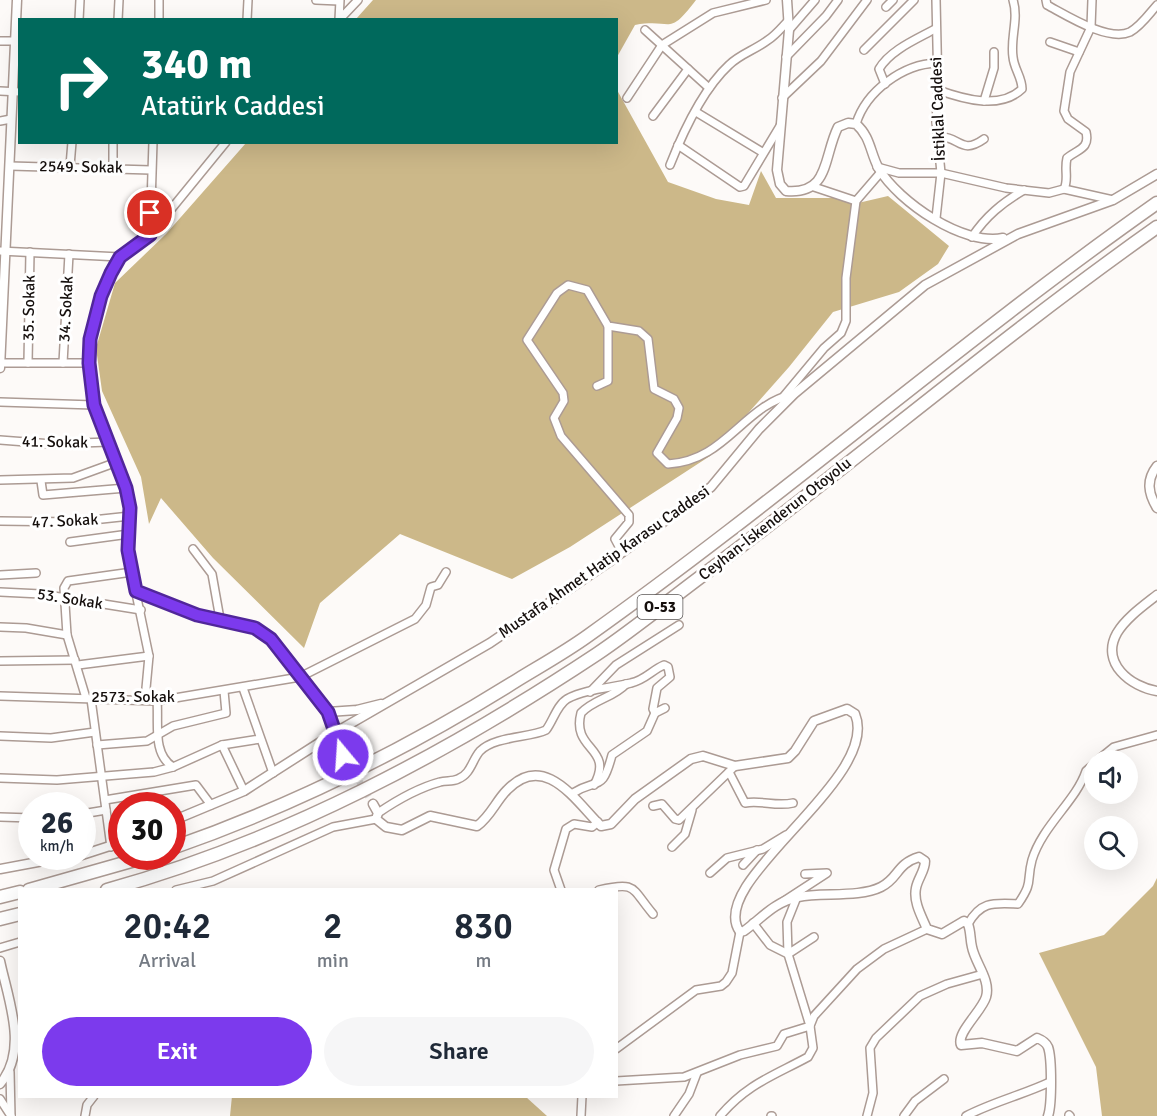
<!DOCTYPE html>
<meta charset="utf-8">
<style>
:root{--surface:#fff;--page:#f6f6f7;--text:#1f2937;--muted:#747a83;--accent:#7c3aed}
body{margin:0;font-family:Signika,sans-serif;background:var(--page);color:var(--text);height:100vh;display:flex;flex-direction:column;font-size:22px;white-space:nowrap}
*{box-sizing:border-box;margin:0}
p{font-size:20px;color:var(--muted)}
.icon{flex:none;width:33px;height:33px;fill:none;stroke:currentColor;stroke-width:2;stroke-linecap:round;stroke-linejoin:round}
.map{position:relative;flex:1;overflow:hidden}
.drawer{position:absolute;left:18px;top:888px;width:600px;height:210px;display:flex;flex-direction:column;background:var(--surface);border-radius:0px;box-shadow:0 6px 24px #0002}
.drawer>*{flex:none}
.banner{position:absolute;left:18px;top:18px;width:600px;height:126px;border-radius:0px;box-shadow:0 6px 24px #0002;background:#00695c;color:#fff;overflow:hidden}
.fabs{position:absolute;left:1084px;top:750px;display:grid;gap:12px}
.fabs a{display:grid;place-items:center;width:54px;height:54px;border-radius:50%;background:var(--surface);box-shadow:0 6px 24px #0002;font-size:30px}
.speed{position:absolute;left:18px;top:792px;display:flex;gap:12px;font-size:30px;font-weight:700;text-align:center}
.speed>*{display:grid;place-content:center;width:78px;height:78px;border-radius:50%;background:var(--surface);box-shadow:0 6px 24px #0002;line-height:1}
.speed small{font-size:15px;font-weight:400}
.speed .limit{border:9px solid #d22;background:#fff;color:#111}
.pin{position:absolute;display:grid;place-items:center;width:51px;height:51px;color:#fff;margin:-26px;border:3px solid #fff;border-radius:50%;box-shadow:0 2px 6px #0007}
.me{position:absolute;width:66px;margin:-33px;rotate:342deg;stroke-linejoin:round;filter:drop-shadow(0 0 4px #0008)}
.turn{display:flex;align-items:center;gap:21px;height:126px;padding:0 24px;font-size:27px}
.turn .icon{width:78px;height:78px;stroke-width:2.5}
.turn b{display:block;font-size:42px;line-height:51px}
.eta{display:flex;justify-content:space-evenly;align-items:center;height:102px;text-align:center}
.eta b{font-size:36px;font-weight:600;line-height:42px}
.cta{display:flex;gap:12px;margin-top:auto;padding:12px 24px}
.cta a{flex:1;height:69px;border-radius:36px;background:var(--accent);color:#fff;font-size:24px;font-weight:600;line-height:69px;text-align:center}
.cta a+a{background:var(--page);color:var(--text)}
.map>svg:first-child{display:block}
.forest{fill:#ccb889}
.lines{fill:none;stroke-linecap:round;stroke-linejoin:round}
.minor-tunnel{stroke:#dad7d5;stroke-width:7;stroke-dasharray:7 3.5;stroke-linecap:butt}
.minor-casing{stroke:#ac9b94;stroke-width:10}
.tertiary-casing{stroke:#ac9b94;stroke-width:11}
.motorway-casing{stroke:#ac9b94;stroke-width:15}
.minor{stroke:#fff;stroke-width:7}
.tertiary{stroke:#fff;stroke-width:8}
.motorway{stroke:#fff;stroke-width:12}
.route-casing{stroke:#51269a;stroke-width:15}
.route{stroke:#7c3aed;stroke-width:10}
.labels{text-anchor:middle;dominant-baseline:central;stroke-width:6;stroke-linejoin:round;paint-order:stroke}
.shield{fill:#fff;stroke:#5b5756;stroke-width:1.5}
.shield-label{font-size:15px;font-weight:bold;fill:#150f0d}
.street-label{font-size:16px;fill:#150f0d;stroke:#fff}
</style>
<div class="map">
<svg width="1157" height="1116" viewBox="0 0 1157 1116">
<rect width="100%" height="100%" fill="#fdfaf8"/>
<g class="forest">
<path d="M373 0H696C667 38 674 18 635 25L617 57 616 20 356 19Z"/>
<path d="M617 90 668 182 716 199 749 205 761 171 776 198H835L858 203 888 196 949 246 938 264 899 292 833 312 789 367 710 456 570 547 512 579 400 534 320 603 304 648 213 558 161 498 149 524 141 477 102 391 96 348 115 283 166 234 246 143 616 142Z"/>
<path d="M1157 878V1116H1102L1096 1067 1039 953 1104 935 1153 886Z"/>
<path d="M232 1096 526 1097 547 1116H230Z"/>
</g>
<g class="lines">
<path class="minor-tunnel" d="M343 755 373 804"/>
<defs>
<g id="minor">
<path d="M316 0 339 1"/>
<path d="M1046 0 1047 5C1066 15 1108 42 1130 32 1141 26 1149 14 1157 5"/>
<path d="M886 7 893 0"/>
<path d="M79 20 80 0"/>
<path d="M118 20 119 0"/>
<path d="M159 20V0"/>
<path d="M247 20 248 0"/>
<path d="M339 20 358 0"/>
<path d="M339 20 340 0"/>
<path d="M645 30 709 88"/>
<path d="M789 30 815 0"/>
<path d="M0 41H20"/>
<path d="M1050 42 1079 52"/>
<path d="M864 50 914 0"/>
<path d="M786 57 826 16 838 0"/>
<path d="M885 84 879 69C890 50 917 39 935 29"/>
<path d="M938 90C963 99 1000 110 1022 89 1022 77 1014 69 1013 57 1010 38 1019 19 1013 0"/>
<path d="M0 91 20 92"/>
<path d="M627 98 662 45 713 13 766 0"/>
<path d="M782 98 821 61 867 0"/>
<path d="M984 101 994 68V52"/>
<path d="M696 112 762 152"/>
<path d="M653 116 688 69"/>
<path d="M0 121 11 119"/>
<path d="M856 124C866 91 903 64 937 63"/>
<path d="M937 137C960 135 960 156 984 139"/>
<path d="M678 145 740 187 744 186 780 126"/>
<path d="M670 165C683 132 702 90 729 65 740 54 755 50 768 40 776 35 782 27 788 21"/>
<path d="M10 166 151 170"/>
<path d="M70 166 72 142"/>
<path d="M113 167V142"/>
<path d="M877 167 899 173H941L1006 188 1049 193 1064 189C1069 179 1064 170 1067 158 1078 149 1090 149 1086 132L1068 119 1064 111 1070 72 1091 27 1092 0"/>
<path d="M814 187 856 201"/>
<path d="M1064 189 1113 200"/>
<path d="M936 218 941 173 936 122 938 90 936 0"/>
<path d="M150 235 153 142"/>
<path d="M972 237C986 216 1002 203 1024 190"/>
<path d="M0 251 120 257"/>
<path d="M0 363H89"/>
<path d="M28 363 30 252"/>
<path d="M63 363 69 254"/>
<path d="M597 386 608 381V326"/>
<path d="M784 396 824 348 841 333 846 321V278L856 201 881 172"/>
<path d="M0 402 94 405"/>
<path d="M0 440 52 444 109 442"/>
<path d="M0 480 73 478 117 462"/>
<path d="M41 481 43 495 126 488"/>
<path d="M0 521 74 522 130 516"/>
<path d="M70 542 129 534"/>
<path d="M193 549 212 574 220 619"/>
<path d="M622 552 615 539 629 522V515L561 436 554 418 564 401 563 393 527 340 557 293 568 285 587 290 608 326 639 331 648 339 654 389 674 399 679 408 677 418 657 453 668 464C726 461 743 405 794 394"/>
<path d="M0 575 36 573"/>
<path d="M136 591 197 615 255 628 271 639 328 712 343 755"/>
<path d="M0 592 41 594 141 610"/>
<path d="M0 627 26 628 67 635"/>
<path d="M0 661 75 660"/>
<path d="M78 665 149 656"/>
<path d="M243 688 273 773"/>
<path d="M590 692 616 665 679 625"/>
<path d="M0 696 157 701 300 677 415 619 426 605 431 587 438 585 446 572"/>
<path d="M86 698 67 635 64 588 68 581 132 572"/>
<path d="M91 699 111 847"/>
<path d="M145 699 149 656 127 550 130 508 125 482 94 405 89 381 90 339 101 296 120 257 150 235 226 142"/>
<path d="M157 701C159 723 152 754 173 767"/>
<path d="M0 736 51 738 95 732"/>
<path d="M97 745 147 741 173 726 226 713 224 691"/>
<path d="M222 745 244 791"/>
<path d="M1098 760 1114 747 1157 735"/>
<path d="M729 772 745 803C762 800 776 807 793 803"/>
<path d="M0 778 57 780 154 772 173 767 222 745 260 739"/>
<path d="M594 785C615 747 571 751 581 713 594 699 613 698 626 684"/>
<path d="M573 793C599 777 602 793 612 755L647 731 655 713"/>
<path d="M105 800 196 785 211 805"/>
<path d="M653 806 662 804 675 819 679 820 735 766"/>
<path d="M378 813C397 800 418 788 440 782 446 780 452 782 458 779 471 774 472 760 480 751 495 736 529 738 546 730 553 721 557 705 567 699 586 689 611 688 631 683 645 680 652 670 664 665L668 667 670 677 657 688 653 709 655 713 665 708"/>
<path d="M82 814 106 810"/>
<path d="M0 817 32 818"/>
<path d="M672 847 685 834 692 810"/>
<path d="M743 865 757 850"/>
<path d="M710 873 727 858 763 849 786 835"/>
<path d="M176 890 213 881 333 827 376 819"/>
<path d="M561 890 554 870 566 829 574 824 592 827 598 822"/>
<path d="M599 890C637 881 631 888 653 914"/>
<path d="M797 897 787 922 788 954 814 937"/>
<path d="M784 901 827 873 805 874"/>
<path d="M968 924C981 901 993 903 1018 904 1034 881 1026 882 1032 860 1042 826 1076 801 1086 771L1095 763"/>
<path d="M0 948 20 942"/>
<path d="M616 1049 696 990 721 986 726 982 732 973 740 932"/>
<path d="M10 1072 11 1116"/>
<path d="M616 1081 684 1077 740 1055 777 1046 784 1034 810 1026 788 954 770 945 753 923"/>
<path d="M0 1099 11 1116"/>
<path d="M1069 1115 1070 1116"/>
<path d="M85 1116 87 1105 94 1096"/>
<path d="M581 1116 582 1096"/>
<path d="M674 1116 689 1094 697 1073"/>
<path d="M720 1116C747 1084 773 1076 808 1057L813 1048 810 1026 814 1016 857 969 884 949 927 929"/>
<path d="M771 1116H772"/>
<path d="M867 1116 873 1093 870 1048 876 1038 920 996 947 984 983 974"/>
<path d="M904 1116 915 1101 944 1079"/>
<path d="M966 1116C993 1102 1022 1095 1050 1082"/>
</g>
<g id="tertiary">
<path d="M787 0 789 30 777 170 780 184 786 191C830 195 823 157 838 127L848 123 856 124C871 137 870 153 879 169 899 202 963 246 1003 238"/>
<path d="M0 368 17 0"/>
<path d="M1157 466C1146 480 1148 493 1157 508"/>
<path d="M1157 595C1143 606 1126 618 1117 633 1100 663 1131 687 1157 691"/>
<path d="M328 712 357 710 381 704"/>
<path d="M373 804 378 813 376 819 386 827 402 830 430 816 477 826C490 817 496 801 507 790 545 750 577 803 601 826L611 824 635 799 691 759 703 756 735 766 788 758 795 751 814 721 847 709 855 714C882 779 704 882 740 932L744 931C762 918 774 902 798 897 822 892 859 898 881 887 899 878 896 864 919 857L925 861C925 871 918 878 916 888 913 902 922 917 927 929L942 934 964 921 968 924C971 932 970 939 972 947 975 963 991 980 986 997 982 1011 956 1033 961 1045L982 1043 1017 1051 1037 1038C1042 1040 1046 1042 1048 1047 1052 1058 1052 1105 1048 1116"/>
<path d="M172 821 244 791 336 732 490 643 609 562 711 487 759 429 794 394 925 285 1018 234 1113 200 1157 174"/>
<path d="M82 855 122 842"/>
<path d="M0 869 70 856"/>
<path d="M0 961C8 999 29 1050 0 1084"/>
</g>
<g id="motorway">
<path d="M172 848C295 805 409 748 519 679 542 665 567 651 589 635 783 497 962 340 1157 203"/>
<path d="M29 890 149 856"/>
<path d="M107 890C283 841 446 754 597 654 634 629 668 601 703 575 856 461 1001 337 1157 227"/>
<path d="M0 897 20 892"/>
<path d="M0 919 20 914"/>
</g>
</defs>
<use href="#minor" class="minor-casing"/>
<use href="#tertiary" class="tertiary-casing"/>
<use href="#motorway" class="motorway-casing"/>
<use href="#minor" class="minor"/>
<use href="#tertiary" class="tertiary"/>
<use href="#motorway" class="motorway"/>
</g>
<g class="lines">
<defs>
<path id="route" d="M150 213V235L120 257 111 273 101 296 90 339 89 363 94 405 126 488 130 508 128 550 136 591 197 615 255 628 271 639 328 712 343 755"/>
</defs>
<use href="#route" class="route-casing"/>
<use href="#route" class="route"/>
</g>
<g class="labels">
<rect class="shield" x="637.5" y="595" width="45" height="24" rx="4.5"/>
<g class="shield-label">
<text x="660" y="607">O-53</text>
</g>
<g class="street-label">
<text transform="translate(938 109) rotate(-92)">İstiklal Caddesi</text>
<text transform="translate(81 167) rotate(1)">2549. Sokak</text>
<text transform="translate(29 308) rotate(-89)">35. Sokak</text>
<text transform="translate(66 309) rotate(-87)">34. Sokak</text>
<text transform="translate(55 442) rotate(1)">41. Sokak</text>
<text transform="translate(775 519) rotate(-38)">Ceyhan-İskenderun Otoyolu</text>
<text transform="translate(65 521) rotate(-3)">47. Sokak</text>
<text transform="translate(604 562) rotate(-35)">Mustafa Ahmet Hatip Karasu Caddesi</text>
<text transform="translate(70 599) rotate(9)">53. Sokak</text>
<text x="133" y="697">2573. Sokak</text>
</g>
</g>
</svg>
<div class="fabs">
<a><svg class="icon" aria-label="sound" viewBox="0 0 24 24"><path d="M4 9h4l5-4v14l-5-4H4zM17 9q2 3 0 6"/></svg></a>
<a><svg class="icon" aria-label="search" viewBox="0 0 24 24"><circle cx="10" cy="10" r="6"/><path d="M15 15l6 6"/></svg></a>
</div>
<div class="speed"><div>26<small>km/h</small></div><div class="limit">30</div></div>
<div class="pin" style="left:150px;top:213px;background:#d93025"><svg class="icon" aria-label="arrive" viewBox="0 0 24 24"><path d="M6 21V4h12l-3 4 3 4H6"/></svg></div>
<svg class="me" style="left:343px;top:755px" viewBox="-20 -20 40 40"><circle r="17" fill="#7c3aed" stroke="#fff" stroke-width="3"/><path d="M0-11L8 9 0 5-8 9z" fill="#fff"/></svg>
<div class="banner">
<div class="turn"><svg class="icon" aria-label="right" viewBox="0 0 24 24"><path d="M7 20v-9h11M14 6l5 5-5 5"/></svg><div><b>340 m</b>Atatürk Caddesi</div></div>
</div>
<section class="drawer">
<div class="eta">
<div><b>20:42</b><p>Arrival</p></div>
<div><b>2</b><p>min</p></div>
<div><b>830</b><p>m</p></div>
</div>
<div class="cta"><a>Exit</a><a>Share</a></div>
</section>
</div>
